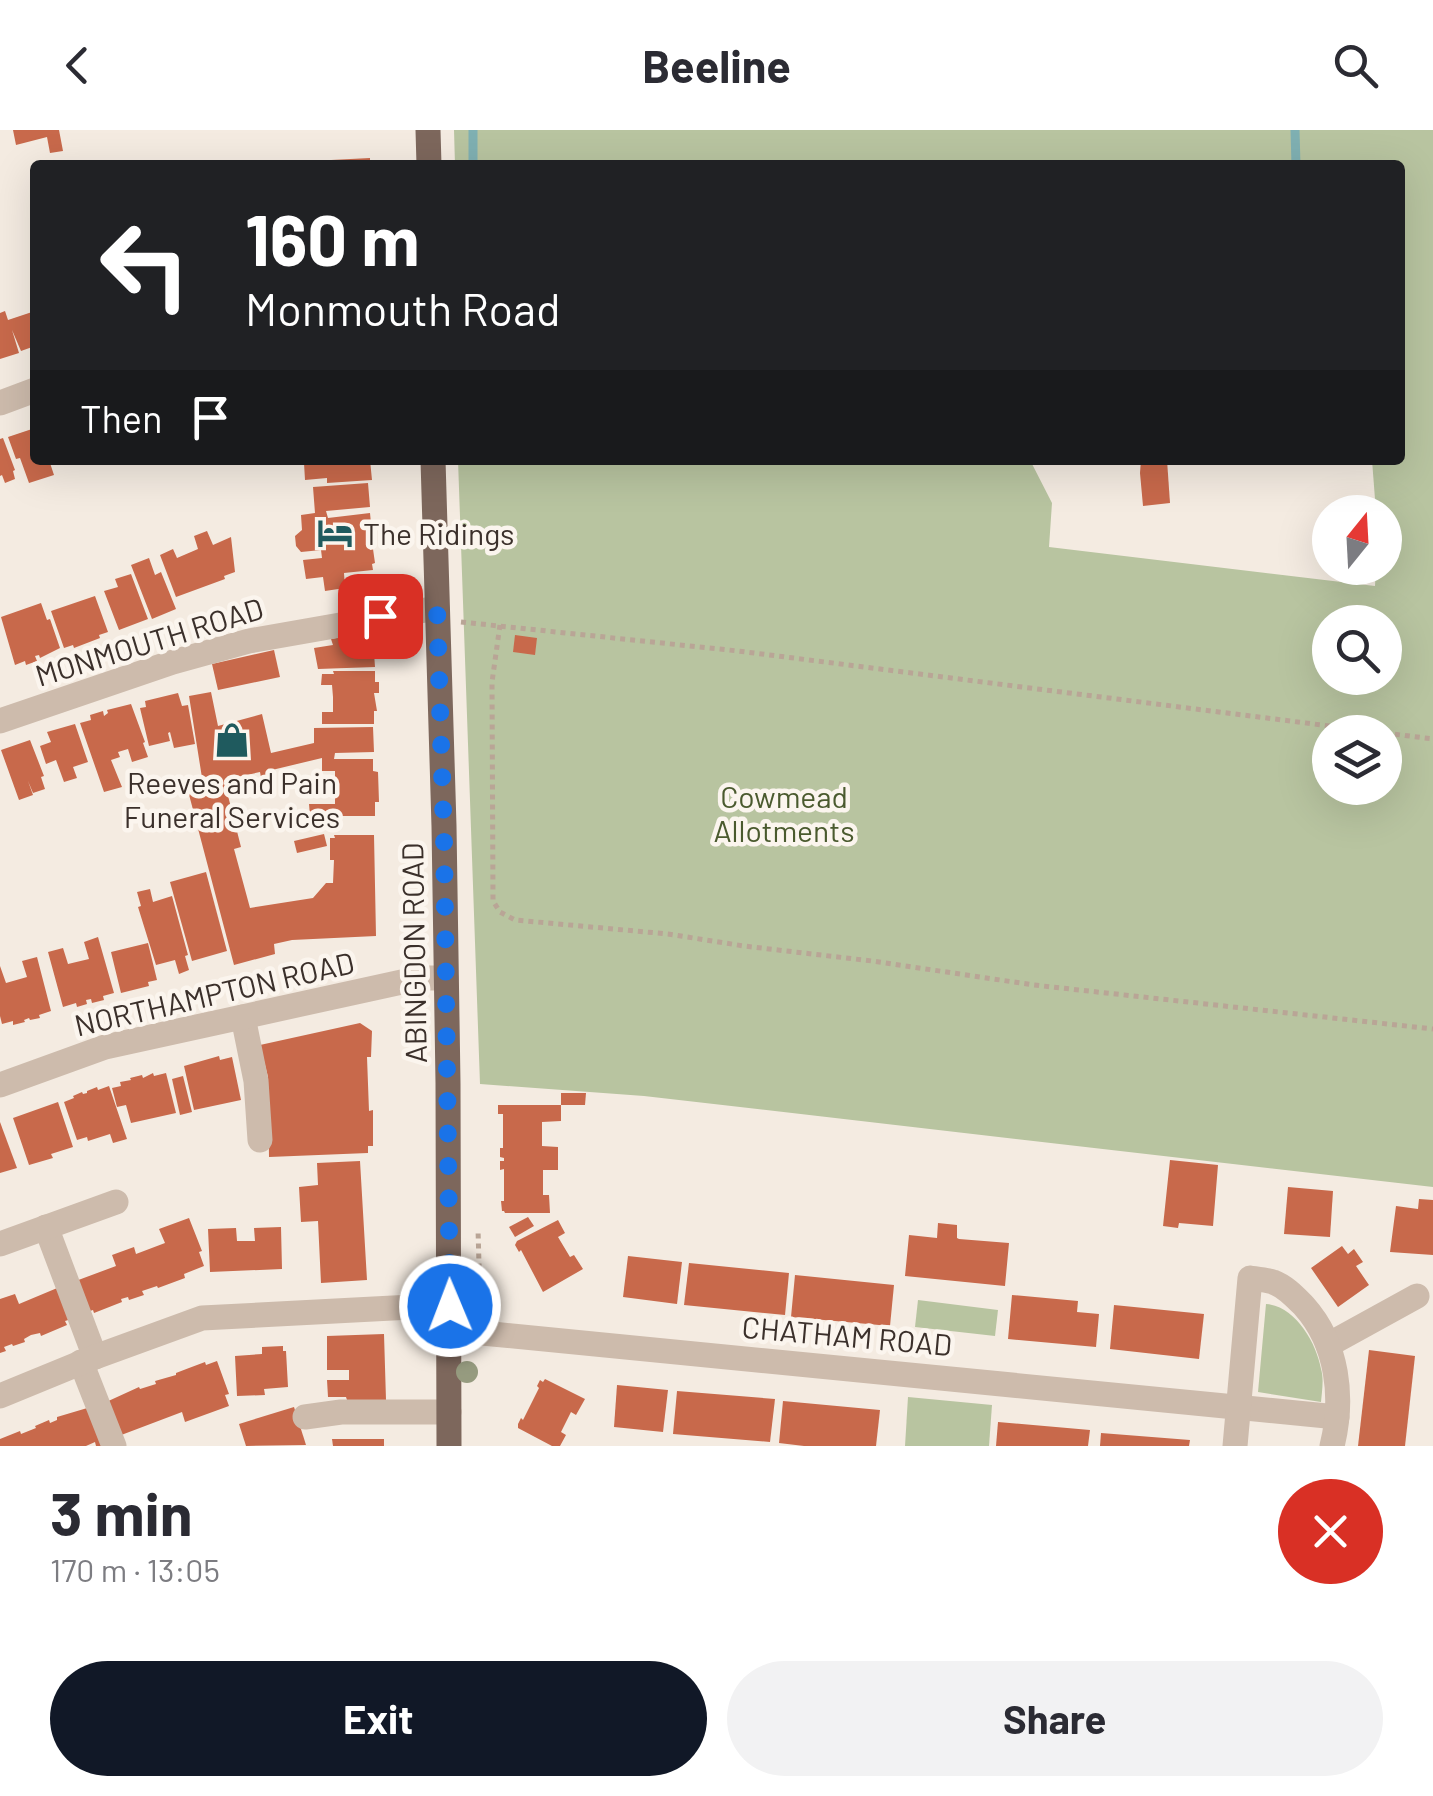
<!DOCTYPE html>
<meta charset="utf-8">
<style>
:root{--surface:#fff;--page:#f2f2f3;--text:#2b2b33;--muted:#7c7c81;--accent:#111827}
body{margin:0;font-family:Barlow,sans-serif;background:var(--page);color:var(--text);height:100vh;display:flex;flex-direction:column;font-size:38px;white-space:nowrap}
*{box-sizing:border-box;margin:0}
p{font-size:32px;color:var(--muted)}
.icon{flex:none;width:55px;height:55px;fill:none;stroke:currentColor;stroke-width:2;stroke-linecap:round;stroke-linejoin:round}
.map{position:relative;height:1316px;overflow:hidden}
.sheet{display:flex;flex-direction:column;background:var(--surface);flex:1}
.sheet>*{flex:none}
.banner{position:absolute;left:30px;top:30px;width:1375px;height:305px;border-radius:10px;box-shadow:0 10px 40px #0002;background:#202124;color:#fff;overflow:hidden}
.needle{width:65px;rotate:18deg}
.tools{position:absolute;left:1312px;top:365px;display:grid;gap:20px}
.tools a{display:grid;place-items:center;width:90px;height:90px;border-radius:50%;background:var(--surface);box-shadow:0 10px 40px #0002;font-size:50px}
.pin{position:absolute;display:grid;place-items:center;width:85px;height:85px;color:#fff;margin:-42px;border-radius:20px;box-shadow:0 5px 15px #0006}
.me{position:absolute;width:110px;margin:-55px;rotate:359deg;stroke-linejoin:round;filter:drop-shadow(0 0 8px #0008)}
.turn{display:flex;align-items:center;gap:35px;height:210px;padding:0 50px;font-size:45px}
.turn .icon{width:130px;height:130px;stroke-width:2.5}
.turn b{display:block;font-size:70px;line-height:85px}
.then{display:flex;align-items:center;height:95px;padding:0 50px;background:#0003;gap:20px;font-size:38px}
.round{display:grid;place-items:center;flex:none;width:105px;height:105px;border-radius:52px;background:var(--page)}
.head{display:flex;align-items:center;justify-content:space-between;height:170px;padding:0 50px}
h1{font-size:60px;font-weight:700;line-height:75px}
.cta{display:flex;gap:20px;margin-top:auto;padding:20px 50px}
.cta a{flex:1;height:115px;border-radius:60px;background:var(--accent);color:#fff;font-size:40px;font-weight:700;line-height:115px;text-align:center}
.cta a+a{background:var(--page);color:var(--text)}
header{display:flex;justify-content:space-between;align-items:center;height:130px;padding:0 50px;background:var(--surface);font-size:45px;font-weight:700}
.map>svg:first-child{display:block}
.green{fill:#b8c4a0;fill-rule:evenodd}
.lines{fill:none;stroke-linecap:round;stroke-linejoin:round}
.stream{stroke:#7fb0b2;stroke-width:9}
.building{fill:#c8694b}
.path{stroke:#b9a596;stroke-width:5;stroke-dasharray:5 5;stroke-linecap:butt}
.minor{stroke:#cdbbac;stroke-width:25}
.major{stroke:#7d675c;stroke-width:25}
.tree{fill:#969b7f}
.route{stroke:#1a73e8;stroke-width:18;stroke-dasharray:0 32.4}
.labels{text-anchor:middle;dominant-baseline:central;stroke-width:9;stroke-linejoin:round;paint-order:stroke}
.poi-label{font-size:30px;fill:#3b302b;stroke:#fbf5ee;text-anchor:start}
.street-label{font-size:30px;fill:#3b302b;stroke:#fbf5ee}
.park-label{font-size:30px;fill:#4a5a2e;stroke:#fbf5ee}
</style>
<header><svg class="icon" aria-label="back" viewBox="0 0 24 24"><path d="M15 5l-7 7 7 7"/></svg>Beeline<svg class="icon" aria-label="search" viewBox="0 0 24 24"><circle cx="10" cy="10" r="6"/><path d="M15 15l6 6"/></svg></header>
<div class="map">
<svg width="1433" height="1316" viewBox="0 0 1433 1316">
<rect width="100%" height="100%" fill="#f4ebe1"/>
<g class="green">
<path d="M454 0H1433V1057L644 966 480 954 458 330H1030L1052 373 1049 417 1375 456 1376 438H1385V382H1376L1372 330H1400V35H455ZM1330 492H1385V548H1330ZM1330 602H1385V658H1330Z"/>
<path d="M918 1170 998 1180 995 1206 915 1197Z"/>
<path d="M1266 1174C1295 1176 1316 1212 1321 1239 1324 1249 1322 1261 1321 1272L1258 1262Z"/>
<path d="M908 1267 992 1275 989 1316H905Z"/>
</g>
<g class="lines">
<g class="stream">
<path d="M473 0V35"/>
<path d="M1295 0 1296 35"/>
</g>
</g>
<g class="building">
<path d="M13 0H59L63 21 50 23 47 7 16 15Z"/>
<path d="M370 28V31H374L375 35H331V30Z"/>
<path d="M5 181 8 190 35 181V216L21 221 12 200 19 223 0 229V183Z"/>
<path d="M35 298V330H49L54 345 29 353 20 328 16 329 8 307Z"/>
<path d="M3 308 15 340 13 341 15 349 5 353 2 345 0 346V309Z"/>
<path d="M337 330H370L372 350 327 353V348L305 350 304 333Z"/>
<path d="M1141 330H1167L1170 373 1143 376 1140 343Z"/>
<path d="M368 353 370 377 326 381 328 388 370 383 373 414H369L370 420 373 419 375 433 372 434 373 440 344 443 345 458 325 461 323 447 306 449 303 430 322 428 321 420 301 422 296 416 295 406 302 400 301 385 315 383 313 357Z"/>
<path d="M207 401 213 415 231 407 235 442 224 446 225 449 176 467 160 425 173 419 177 428 198 419 194 406Z"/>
<path d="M149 428 155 445 161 442 176 479 152 489 131 435Z"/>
<path d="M131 444 148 489 119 500 104 461 118 457 115 449Z"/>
<path d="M95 466 108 502 99 505 100 508 74 518 73 515 64 518 51 481Z"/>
<path d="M41 473 47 490 50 489 60 518 40 528 39 525 35 526 37 531 26 535 25 531 15 535 1 487Z"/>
<path d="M515 505 537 508 535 525 513 522Z"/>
<path d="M347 506 348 513 373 509 375 537 318 539 314 518 333 515 331 509Z"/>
<path d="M274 520 280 547 218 560 212 534Z"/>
<path d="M333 541H375V552H379V563H374L377 581H374V594H322V582H333V567L332 555H321L322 544H334Z"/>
<path d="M211 562 218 596 262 584 271 623 314 613V598L373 597 374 622 335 623 334 629H373V641L378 642 379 672H375V686H310L309 674H335V641H322V628L272 640 276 662 264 664 260 642 224 650 241 717 234 719 250 778 313 768 326 753H333L334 730H330V708H335L334 705H374L376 806 292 810 274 814 275 824 234 835 187 657 203 654 189 566Z"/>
<path d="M178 563 182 576 188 575 195 614 174 618 170 602 168 603 170 611 149 616 140 578 146 577 145 571Z"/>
<path d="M131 574 145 612 143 613 148 627 132 632 128 619 118 622 120 627 111 630 122 657 104 662 80 593 91 590 90 585 103 581 104 586 108 583 107 580Z"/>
<path d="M75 594 88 632 73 637 77 648 64 652 56 630 46 634 40 616 51 612 47 602Z"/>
<path d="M30 610 44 646 41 647 45 659 33 663 28 651 33 665 19 670 1 620Z"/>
<path d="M324 704 327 716 297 723 294 711Z"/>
<path d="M206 742 227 821 192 831 170 752Z"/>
<path d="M150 759 153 772 172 766 188 825 185 826 189 840 179 844 175 830 156 835 138 777 141 776 137 762Z"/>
<path d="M98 807 114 863 103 866 104 870 92 873 91 869 86 870 87 874 77 877 76 873 63 877 48 822 63 818 68 834 89 829 84 812Z"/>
<path d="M148 813 157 850 148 852 149 856 121 863 111 822Z"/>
<path d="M37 827 51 881 39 885 40 888 30 890 29 888 24 890 25 892 13 895V891L2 894 0 886V836L6 853 27 847 22 831Z"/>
<path d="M360 893 372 901 371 927H367L369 981 373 980V1016H368V1023L269 1027 268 947 260 915Z"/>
<path d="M219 926 220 930 232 927 241 970 194 980 184 936Z"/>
<path d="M153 943 154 946 166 943 176 983 131 993 126 975 117 977 112 958 121 956 120 952 131 950 130 948 142 945 143 948Z"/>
<path d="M183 946 192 982 180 985 172 949Z"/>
<path d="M109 956 127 1009 113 1013 110 1004 88 1011 87 1007 77 1010 64 972 74 968 73 966 82 962 83 964 87 963V961L97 957 98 960Z"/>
<path d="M561 963H586L585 975H561Z"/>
<path d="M58 972 73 1017 51 1024 53 1028 29 1035 13 988Z"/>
<path d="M498 975H561V991L542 992V1016L558 1017V1040H543V1065H549L550 1083H505L504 1081H502L501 1071H504V1039L500 1040V1031H504V1028L500 1027V1018H503V984H498Z"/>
<path d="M0 992 17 1038 0 1043Z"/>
<path d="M1170 1030 1218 1035 1213 1096 1179 1093 1178 1098 1163 1096Z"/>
<path d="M360 1031 367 1150 321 1153 318 1091 301 1092 299 1057 318 1055 317 1033Z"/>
<path d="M1288 1057 1333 1061 1330 1107 1284 1104Z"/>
<path d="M1419 1069 1433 1070V1125L1390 1122 1396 1076 1418 1079Z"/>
<path d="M528 1087 534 1096 515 1107 509 1097Z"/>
<path d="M189 1088 202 1121 199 1122 204 1136 184 1144 185 1148 158 1158 157 1156 142 1161 144 1165 129 1170 128 1167 121 1169 122 1172 94 1183 93 1180 84 1183 73 1152 116 1136 112 1125 134 1117 136 1124 165 1113 159 1099Z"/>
<path d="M558 1090 565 1103 558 1107 570 1127 574 1125 583 1139 543 1162 521 1120 519 1122 515 1115 517 1111Z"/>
<path d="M938 1093 957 1095V1108L959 1109 1009 1113 1005 1156 905 1146 909 1105 937 1108Z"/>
<path d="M281 1097 282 1139 210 1142 208 1099 236 1098 237 1111H255L254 1098Z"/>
<path d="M1342 1116 1348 1124 1354 1119 1363 1132 1356 1136 1369 1155 1338 1177 1311 1138Z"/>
<path d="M628 1126 682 1132 677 1174 623 1167Z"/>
<path d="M689 1133 789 1143 785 1185 684 1175Z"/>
<path d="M795 1145 894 1155 890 1196 791 1187Z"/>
<path d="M62 1156 75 1188 65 1191 67 1195 41 1206 40 1203 31 1205 24 1209 25 1212 13 1216 12 1214 4 1217 6 1221 0 1223V1169L15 1164 19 1174Z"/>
<path d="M1012 1165 1078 1171 1077 1182 1099 1184 1096 1217 1008 1209Z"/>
<path d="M1114 1175 1204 1184 1199 1229 1110 1219Z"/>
<path d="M384 1204 386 1270H347L346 1267H328L327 1250H349V1240H327V1206Z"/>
<path d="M283 1216V1221H286L288 1257 264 1259 265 1265 237 1266 235 1226 262 1224V1217Z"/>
<path d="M1369 1220 1415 1226 1405 1316H1358Z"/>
<path d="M217 1231 229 1264 225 1265 229 1276 185 1292 182 1282 116 1307 104 1273 139 1257 140 1259 156 1254 155 1251 176 1245V1243L189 1238 205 1232 206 1235Z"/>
<path d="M545 1249 585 1269 576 1285 571 1282 561 1302 566 1305 560 1316H552L518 1298V1294L521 1288 523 1290 539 1258 537 1256 540 1250 543 1252Z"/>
<path d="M617 1255 668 1260 663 1302 614 1297Z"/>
<path d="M677 1261 775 1269 770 1312 673 1304Z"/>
<path d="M783 1271 880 1280 876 1316H804L779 1313Z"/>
<path d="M94 1276 110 1316H96L95 1312 86 1316H0V1309L20 1301 21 1304 36 1298 35 1296 49 1290 50 1293 57 1290V1287Z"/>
<path d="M294 1277 306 1315 246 1316 239 1294Z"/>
<path d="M998 1292 1090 1300 1088 1316H996Z"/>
<path d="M1101 1303 1190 1310 1189 1316H1100Z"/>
<path d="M332 1309H384V1316H333Z"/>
</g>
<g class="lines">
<g class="path">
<path d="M461 492 738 521 1377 602"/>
<path d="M500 495 492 552 493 771 500 782 515 790 668 804 744 816 872 831 1034 855 1433 899"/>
<path d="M1385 603 1433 609"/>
<path d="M474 1176 480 1170 478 1099"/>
</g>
<g class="minor">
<path d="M0 273 35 260"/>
<path d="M0 591 173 532 249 511 437 478"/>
<path d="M243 887 256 951 260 1010"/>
<path d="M0 955 105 917 420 848H446"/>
<path d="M46 1097 95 1227"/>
<path d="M0 1114 116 1072"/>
<path d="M449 1204 482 1203 1337 1287"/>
<path d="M1328 1215 1417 1166"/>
<path d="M81 1232 114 1316"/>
<path d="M0 1266 95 1227 202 1188 450 1175"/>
<path d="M305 1287 341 1282H449"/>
<path d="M1235 1316 1250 1148C1257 1149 1267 1150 1273 1152 1286 1157 1295 1167 1304 1176 1338 1214 1344 1268 1332 1316"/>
</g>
<g class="major">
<path d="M428 0 429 35"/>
<path d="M433 330 444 696 448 953 449 1316"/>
</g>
</g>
<g class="tree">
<circle cx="464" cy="1150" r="11"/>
<circle cx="467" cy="1242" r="11"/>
</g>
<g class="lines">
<path class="route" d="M380 486 437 478 444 707 450 1176"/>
</g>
<defs>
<symbol id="hotel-bare" viewBox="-9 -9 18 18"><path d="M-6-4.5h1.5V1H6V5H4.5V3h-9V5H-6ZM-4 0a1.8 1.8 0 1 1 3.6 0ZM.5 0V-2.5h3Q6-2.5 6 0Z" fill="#1f5a5e" stroke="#fbf5ee" stroke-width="2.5" paint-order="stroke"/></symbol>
<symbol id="shop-bare" viewBox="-9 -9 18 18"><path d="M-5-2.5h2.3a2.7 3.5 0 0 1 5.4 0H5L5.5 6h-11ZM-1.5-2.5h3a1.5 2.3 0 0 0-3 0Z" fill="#1f5a5e" stroke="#fbf5ee" stroke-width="2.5" paint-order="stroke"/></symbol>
</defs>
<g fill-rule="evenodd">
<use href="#hotel-bare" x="310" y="378" width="50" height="50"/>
<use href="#shop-bare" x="207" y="585" width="50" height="50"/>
</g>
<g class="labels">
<g class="poi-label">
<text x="363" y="403">The Ridings</text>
<text x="232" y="652" text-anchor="middle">Reeves and Pain<tspan x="232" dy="34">Funeral Services</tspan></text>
</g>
<g class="street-label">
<text transform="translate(149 511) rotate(-17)">MONMOUTH ROAD</text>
<text transform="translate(413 823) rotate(-91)">ABINGDON ROAD</text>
<text transform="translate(214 863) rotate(-13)">NORTHAMPTON ROAD</text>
<text transform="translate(847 1205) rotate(5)">CHATHAM ROAD</text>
</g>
<g class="park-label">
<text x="784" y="666">Cowmead<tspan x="784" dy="34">Allotments</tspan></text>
</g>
</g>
</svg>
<div class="tools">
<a><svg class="needle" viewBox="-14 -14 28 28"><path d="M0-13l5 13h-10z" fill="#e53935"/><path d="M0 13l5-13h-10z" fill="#7c7c81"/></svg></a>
<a><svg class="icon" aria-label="search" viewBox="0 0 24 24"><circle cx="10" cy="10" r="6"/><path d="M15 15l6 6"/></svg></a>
<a><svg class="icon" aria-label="layers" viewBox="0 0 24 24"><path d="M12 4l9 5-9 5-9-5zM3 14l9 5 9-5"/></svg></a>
</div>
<div class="pin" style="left:380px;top:486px;background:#d93025"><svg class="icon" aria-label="arrive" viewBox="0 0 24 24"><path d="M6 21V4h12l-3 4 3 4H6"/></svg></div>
<svg class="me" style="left:450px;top:1176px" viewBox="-20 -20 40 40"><circle r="17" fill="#1a73e8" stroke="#fff" stroke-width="3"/><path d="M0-11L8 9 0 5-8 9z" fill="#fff"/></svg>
<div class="banner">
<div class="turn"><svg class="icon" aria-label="left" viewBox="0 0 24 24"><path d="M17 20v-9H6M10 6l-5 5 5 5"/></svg><div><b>160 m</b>Monmouth Road</div></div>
<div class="then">Then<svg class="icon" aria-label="arrive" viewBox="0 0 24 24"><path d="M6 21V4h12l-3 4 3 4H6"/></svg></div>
</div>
</div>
<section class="sheet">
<div class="head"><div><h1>3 min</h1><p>170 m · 13:05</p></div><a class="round" style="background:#d93025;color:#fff"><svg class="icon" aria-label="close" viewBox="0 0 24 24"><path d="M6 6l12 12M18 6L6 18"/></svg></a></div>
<div class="cta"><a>Exit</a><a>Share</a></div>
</section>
